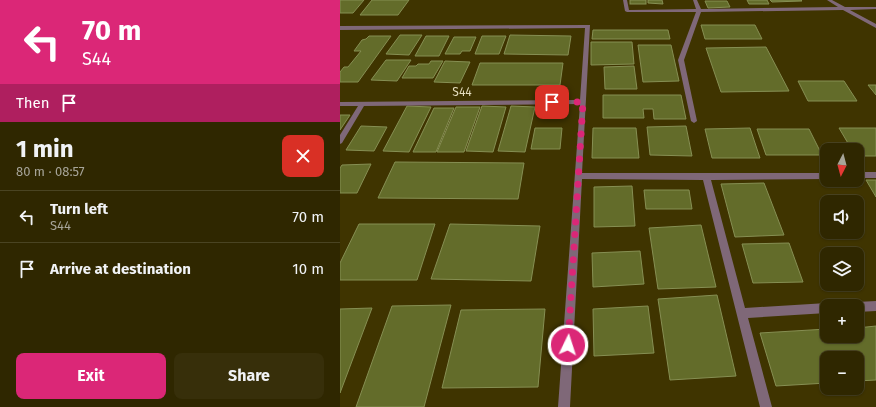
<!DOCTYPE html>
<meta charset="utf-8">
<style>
:root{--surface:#2f2700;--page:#372f0a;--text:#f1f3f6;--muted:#a7a599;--line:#4a4422;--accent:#db2777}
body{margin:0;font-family:"Fira Sans",sans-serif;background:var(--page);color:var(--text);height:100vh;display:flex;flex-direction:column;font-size:15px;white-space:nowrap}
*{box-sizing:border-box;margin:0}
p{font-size:13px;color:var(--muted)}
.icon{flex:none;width:22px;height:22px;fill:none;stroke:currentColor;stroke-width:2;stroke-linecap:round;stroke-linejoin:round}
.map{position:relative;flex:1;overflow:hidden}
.details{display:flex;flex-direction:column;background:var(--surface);width:340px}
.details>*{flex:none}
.top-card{background:#db2777;color:#fff;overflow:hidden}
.needle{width:26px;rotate:186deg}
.tools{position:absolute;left:480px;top:143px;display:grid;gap:8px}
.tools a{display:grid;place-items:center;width:44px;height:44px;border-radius:8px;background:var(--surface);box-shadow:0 1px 3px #0004,0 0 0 1px var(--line);font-size:20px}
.pin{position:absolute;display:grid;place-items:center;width:34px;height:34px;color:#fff;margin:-17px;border-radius:8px;box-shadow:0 2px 6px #0006}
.me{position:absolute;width:44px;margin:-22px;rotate:4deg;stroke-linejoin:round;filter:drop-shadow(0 0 3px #0008)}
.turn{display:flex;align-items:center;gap:14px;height:84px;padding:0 16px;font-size:18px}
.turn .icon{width:52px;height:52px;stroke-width:2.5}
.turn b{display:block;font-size:28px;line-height:34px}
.then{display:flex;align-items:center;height:38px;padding:0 16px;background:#0003;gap:8px;font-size:15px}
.round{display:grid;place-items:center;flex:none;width:42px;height:42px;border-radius:8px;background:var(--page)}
.headline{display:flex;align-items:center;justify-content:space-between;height:68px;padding:0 16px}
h1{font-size:24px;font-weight:700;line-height:30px}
.button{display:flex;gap:8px;margin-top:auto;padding:8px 16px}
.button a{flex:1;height:46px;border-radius:8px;background:var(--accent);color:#fff;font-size:16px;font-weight:700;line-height:46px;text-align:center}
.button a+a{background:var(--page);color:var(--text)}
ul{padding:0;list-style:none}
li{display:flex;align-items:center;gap:12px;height:52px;padding:0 16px;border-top:1px solid var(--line)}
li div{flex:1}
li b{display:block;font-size:15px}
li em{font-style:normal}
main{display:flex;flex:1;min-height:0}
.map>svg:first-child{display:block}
.building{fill:#636c2a;stroke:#868f53}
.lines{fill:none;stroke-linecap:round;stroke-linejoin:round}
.street{fill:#7f6878;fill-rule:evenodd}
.route{stroke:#db2777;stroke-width:7;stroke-dasharray:0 12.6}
.labels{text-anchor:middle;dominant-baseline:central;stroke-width:3;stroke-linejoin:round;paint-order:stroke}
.far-street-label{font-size:12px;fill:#e4ddbe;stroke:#3f3400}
</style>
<main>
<section class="details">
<div class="top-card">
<div class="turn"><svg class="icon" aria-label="left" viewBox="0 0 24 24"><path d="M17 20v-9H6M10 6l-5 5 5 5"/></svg><div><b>70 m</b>S44</div></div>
<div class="then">Then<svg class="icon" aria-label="arrive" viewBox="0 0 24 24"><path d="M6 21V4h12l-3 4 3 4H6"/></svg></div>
</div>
<div class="headline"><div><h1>1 min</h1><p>80 m · 08:57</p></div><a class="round" style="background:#d93025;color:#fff"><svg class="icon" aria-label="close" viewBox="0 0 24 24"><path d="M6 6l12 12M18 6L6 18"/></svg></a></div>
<ul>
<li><svg class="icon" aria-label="left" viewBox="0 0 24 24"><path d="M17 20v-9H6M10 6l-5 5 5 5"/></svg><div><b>Turn left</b><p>S44</p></div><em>70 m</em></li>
<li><svg class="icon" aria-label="arrive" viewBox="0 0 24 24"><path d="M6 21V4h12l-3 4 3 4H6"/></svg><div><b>Arrive at destination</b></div><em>10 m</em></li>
</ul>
<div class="button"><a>Exit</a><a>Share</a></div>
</section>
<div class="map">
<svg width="536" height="407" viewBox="0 0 536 407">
<rect width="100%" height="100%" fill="#3f3400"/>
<g class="building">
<path d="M0 0H24L13 13H0Z"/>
<path d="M32 0H69L58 15H20Z"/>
<rect x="290" y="0" width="16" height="4"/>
<path d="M308 0H322L323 4 308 3Z"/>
<path d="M407 0H427L429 4H409Z"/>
<path d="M430 0H461L462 1 432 2Z"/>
<path d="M365 1H387L390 7 368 8Z"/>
<path d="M361 25H415L422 39H365Z"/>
<path d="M253 30H328L330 39H252Z"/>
<path d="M60 35H82L69 55 46 54Z"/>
<path d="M170 35 231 36 228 55 164 54Z"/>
<path d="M29 36H51L18 82H0V72L4 67H8L21 51H14L22 40 26 39Z"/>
<path d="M86 36H109L99 56H75Z"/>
<path d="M142 36H166L159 54H135Z"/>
<path d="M114 37H136L130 51H122L120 54H105Z"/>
<path d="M251 42H292L294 64 251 65Z"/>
<path d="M298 45H331L339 81 303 82Z"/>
<path d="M426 47 449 91 381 92 366 48Z"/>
<path d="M46 60H71L57 81 31 80Z"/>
<path d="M91 61H103L93 78H62L69 66H76L78 64H89Z"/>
<path d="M105 61 130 62 120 83 94 82Z"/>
<path d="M140 63H223L220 85H132Z"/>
<path d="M294 66 297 89H265L264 67Z"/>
<path d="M458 81H504L517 101H468Z"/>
<path d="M528 85H536V95Z"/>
<path d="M263 95H341L346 119H314L313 109H303L304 118H263Z"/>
<path d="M67 106 91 107 69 152 43 151Z"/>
<path d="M142 106 166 107 153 152 126 151Z"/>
<path d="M171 106 195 107 185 152 158 151Z"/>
<path d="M116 107H140L124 152H97Z"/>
<path d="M94 108H114L96 152H73Z"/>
<path d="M0 115H10L0 130Z"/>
<path d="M21 126 47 127 34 151 6 150Z"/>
<path d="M346 126 352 156 310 155 307 127Z"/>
<path d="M195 128H222L220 149H191Z"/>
<path d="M253 128H296L299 158H252Z"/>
<path d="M410 128 420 158H372L365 129Z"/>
<path d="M499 128H536V156H517V150H512Z"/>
<path d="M417 129H469L482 155H426Z"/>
<path d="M55 162 184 163 178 199 38 198Z"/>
<path d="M31 164 17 193H0V168L2 165Z"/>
<path d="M526 180H536V197Z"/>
<path d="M424 183 444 235 395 237 381 184Z"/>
<path d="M292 186 295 226 254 227V187Z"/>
<path d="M304 190H349L352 209H306Z"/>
<path d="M19 224H95L77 280H0V263Z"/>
<path d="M110 224 200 226 191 281 91 279Z"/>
<path d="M361 225 376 287 318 289 309 228Z"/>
<path d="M449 243 463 282 413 283 402 244Z"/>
<path d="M300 251 304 284 253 287 252 253Z"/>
<path d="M377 295 396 376 330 380 318 299Z"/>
<path d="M111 305 84 407H16L52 306Z"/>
<path d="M308 306 314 353 254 356 253 309Z"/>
<path d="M32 308 0 393V309Z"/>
<path d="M205 309 198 387 102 388 121 310Z"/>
<path d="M536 326V380L517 381V358H487V383L436 386 420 333 487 329V336H517V328Z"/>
</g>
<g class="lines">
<g class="street">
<path d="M283 0H287L289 10 356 9 353 0H357L361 9 498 7 487 0H492L505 7H536V9L510 10 536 24V28L503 10 361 12 344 60 357 121 354 123 351 121 338 60 356 12H287L285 11Z"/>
<path d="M250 25 242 173H487V179L371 180 405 308 487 303 491 306H487V313L408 318 432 407H420L363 180 242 179 230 407H218L240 104 24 106 2 143 0 144V135L18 106H0V102L240 100 245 28 0 30V26Z"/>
<rect x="517" y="172" width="19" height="6"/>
<path d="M536 301V311L517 312V306H513L514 304 517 302Z"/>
</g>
</g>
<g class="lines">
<path class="route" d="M212 102H243L228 345"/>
</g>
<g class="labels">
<g class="far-street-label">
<text x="122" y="92">S44</text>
</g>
</g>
</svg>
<div class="tools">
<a><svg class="needle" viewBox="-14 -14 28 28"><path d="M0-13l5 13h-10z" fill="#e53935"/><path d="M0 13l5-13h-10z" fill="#a7a599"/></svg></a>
<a><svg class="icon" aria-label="sound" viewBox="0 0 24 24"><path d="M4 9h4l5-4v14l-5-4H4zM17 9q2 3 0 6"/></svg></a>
<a><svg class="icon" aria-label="layers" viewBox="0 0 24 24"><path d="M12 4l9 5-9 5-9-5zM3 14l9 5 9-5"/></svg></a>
<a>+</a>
<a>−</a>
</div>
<div class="pin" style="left:212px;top:102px;background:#d93025"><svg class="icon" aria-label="arrive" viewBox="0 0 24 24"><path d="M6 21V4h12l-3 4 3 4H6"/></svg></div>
<svg class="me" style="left:228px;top:345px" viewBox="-20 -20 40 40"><circle r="17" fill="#db2777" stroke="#fff" stroke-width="3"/><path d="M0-11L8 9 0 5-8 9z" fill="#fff"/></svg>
</div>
</main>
